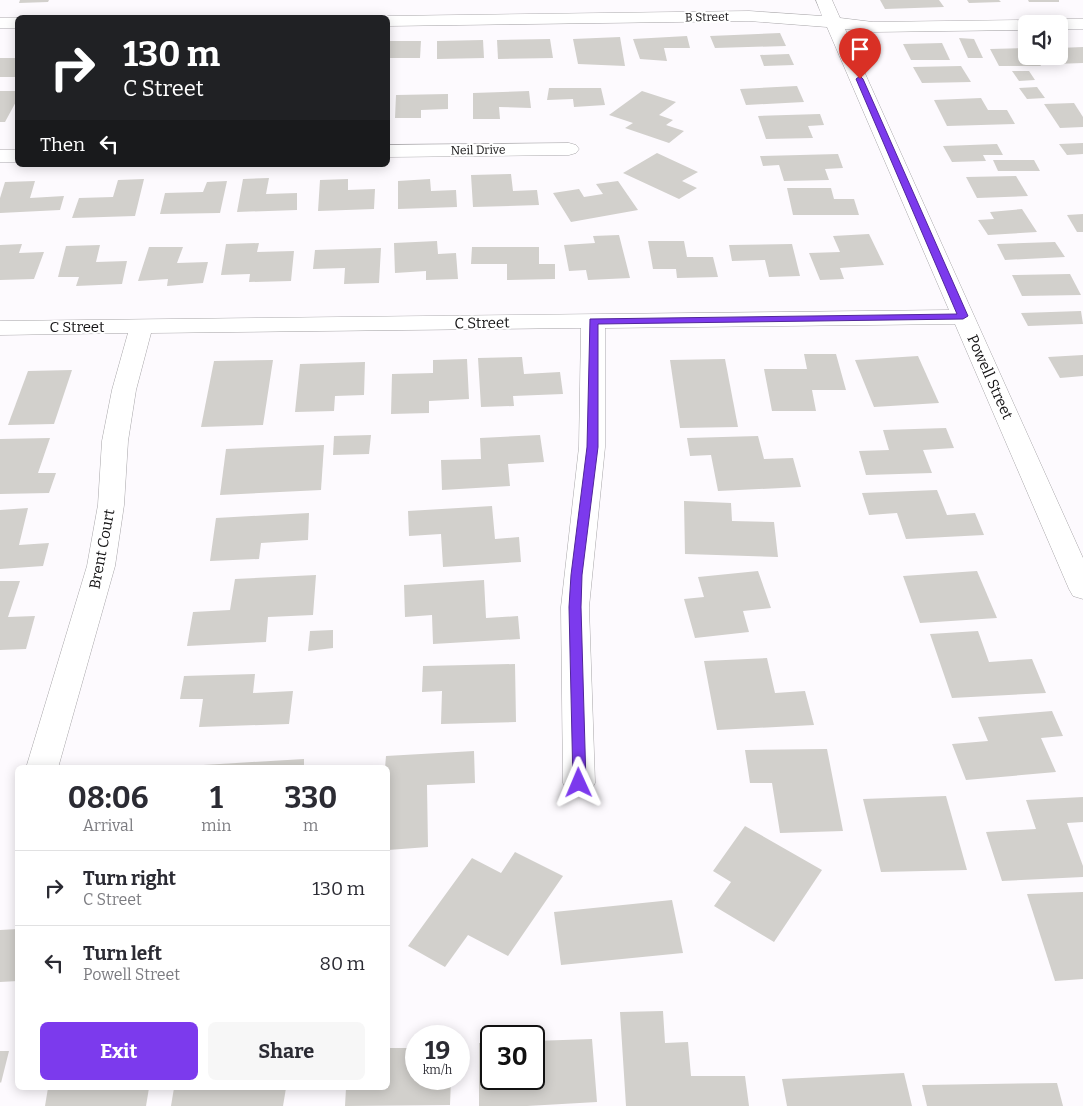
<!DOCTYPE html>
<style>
:root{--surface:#fff;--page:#f7f7f7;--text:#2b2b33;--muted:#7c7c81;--line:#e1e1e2;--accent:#7c3aed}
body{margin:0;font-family:Bitter,serif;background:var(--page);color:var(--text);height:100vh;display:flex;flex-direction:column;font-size:19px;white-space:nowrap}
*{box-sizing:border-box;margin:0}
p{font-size:16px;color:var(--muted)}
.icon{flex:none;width:28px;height:28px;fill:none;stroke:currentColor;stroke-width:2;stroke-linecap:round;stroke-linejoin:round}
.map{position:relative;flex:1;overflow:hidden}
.sheet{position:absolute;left:15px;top:765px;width:375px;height:325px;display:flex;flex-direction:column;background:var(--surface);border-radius:8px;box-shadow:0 2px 12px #0003}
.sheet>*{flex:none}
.hud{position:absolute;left:15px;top:15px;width:375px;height:152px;border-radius:8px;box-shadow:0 2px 12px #0003;background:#202124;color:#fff;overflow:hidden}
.controls{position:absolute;left:1018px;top:15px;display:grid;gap:10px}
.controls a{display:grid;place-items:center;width:50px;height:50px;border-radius:8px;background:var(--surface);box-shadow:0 2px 12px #0003;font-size:25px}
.speed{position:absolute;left:405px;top:1025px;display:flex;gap:10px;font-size:25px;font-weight:700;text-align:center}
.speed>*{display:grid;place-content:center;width:65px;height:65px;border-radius:50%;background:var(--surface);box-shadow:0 2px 12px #0003;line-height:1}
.speed small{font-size:12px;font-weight:400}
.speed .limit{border:2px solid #111;border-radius:8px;background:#fff;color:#111}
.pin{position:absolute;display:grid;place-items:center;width:42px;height:42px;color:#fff;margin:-51px -21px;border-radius:50% 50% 50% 0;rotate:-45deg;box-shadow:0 0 5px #0007}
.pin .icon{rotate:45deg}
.me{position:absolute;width:55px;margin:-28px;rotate:359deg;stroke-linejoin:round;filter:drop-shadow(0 0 4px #0008)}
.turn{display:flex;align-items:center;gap:18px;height:105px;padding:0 25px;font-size:22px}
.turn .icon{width:65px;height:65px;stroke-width:2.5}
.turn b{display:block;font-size:35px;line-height:42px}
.then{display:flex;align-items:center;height:48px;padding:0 25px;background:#0003;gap:10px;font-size:19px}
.eta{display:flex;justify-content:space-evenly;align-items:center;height:85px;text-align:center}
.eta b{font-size:30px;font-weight:700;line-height:35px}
.action{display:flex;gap:10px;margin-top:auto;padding:10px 25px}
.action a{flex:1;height:58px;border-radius:8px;background:var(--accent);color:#fff;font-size:20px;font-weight:700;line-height:58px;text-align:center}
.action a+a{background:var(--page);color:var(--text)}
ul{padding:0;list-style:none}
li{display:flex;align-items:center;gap:15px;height:75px;padding:0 25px;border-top:1px solid var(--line)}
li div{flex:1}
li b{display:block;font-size:19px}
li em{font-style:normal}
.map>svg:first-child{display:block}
.building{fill:#d2d0cc}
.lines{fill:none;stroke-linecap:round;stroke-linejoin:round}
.minor-casing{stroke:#a8a6a9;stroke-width:1}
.minor{fill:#fff;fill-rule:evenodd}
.route{fill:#7c3aed;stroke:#51269a}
.labels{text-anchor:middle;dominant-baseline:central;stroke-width:4;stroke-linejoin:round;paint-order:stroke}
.far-street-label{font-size:12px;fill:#151415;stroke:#fff}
.street-label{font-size:15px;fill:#151415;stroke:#fff}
</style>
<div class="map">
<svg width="1083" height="1106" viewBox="0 0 1083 1106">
<rect width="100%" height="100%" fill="#fdfafe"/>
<g class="building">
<path d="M20 0H49L48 2 19 3Z"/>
<path d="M880 0H939L944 7 885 9Z"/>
<path d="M967 0H999L1001 2 969 3Z"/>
<path d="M1028 0H1059V2H1029Z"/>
<path d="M780 33 786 46 715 48 710 36Z"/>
<path d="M687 36 690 48H664L667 61 640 59 633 39Z"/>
<path d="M620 37 625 66 578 64 573 39Z"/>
<path d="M959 38 974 39 983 58H968Z"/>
<path d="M550 39 553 58 498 59 497 40Z"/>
<path d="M483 40 484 58 437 59V41Z"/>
<path d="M388 41H421L420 58H388Z"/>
<path d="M942 43 950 60H911L903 44Z"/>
<path d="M1083 47V63L1055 64 1049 56H1059V48Z"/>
<path d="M1026 48V56H1036L1041 66H999L990 49Z"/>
<path d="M789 54 794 65 764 66 760 55Z"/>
<rect x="0" y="58" width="18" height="19"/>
<path d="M961 66 971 82 922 83 913 67Z"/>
<path d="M1012 71H1029L1035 80 1019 81Z"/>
<path d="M797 86 804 102 746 105 740 89Z"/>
<path d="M1037 87 1045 98 1027 99 1019 88Z"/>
<path d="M549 88H601L605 105 574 107 573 99 547 100Z"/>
<path d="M0 91H18V98L5 122H0Z"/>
<path d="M529 91 531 108 499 107 500 119H473V93Z"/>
<path d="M642 91 676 102 659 115 673 120 666 125 684 131 669 143 625 128 633 123 609 115Z"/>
<path d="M448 94V109L421 110V118H395L396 95Z"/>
<path d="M981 98 988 110H1007L1015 124 947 126 934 100Z"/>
<path d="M1074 103 1083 117V127L1060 128 1044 104Z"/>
<path d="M820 114 824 125 808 126 813 138 766 139 758 116Z"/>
<path d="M1083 143V154L1067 155 1059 144Z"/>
<path d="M997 144 1003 155H983L986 161 952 162 943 146Z"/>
<path d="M657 153 698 172 682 181 697 188 679 199 623 173Z"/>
<path d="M838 154 843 168 825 169 829 180 784 181 779 165 763 166 760 156Z"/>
<path d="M993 160H1034L1040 171H998Z"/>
<path d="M511 174 513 191 537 190 539 205 473 207 471 175Z"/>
<path d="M1016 176 1028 196 977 198 966 177Z"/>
<path d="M269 178 266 194 297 193V210L237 212 243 179Z"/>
<path d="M144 179 135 216 72 218 79 198 113 197 118 180Z"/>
<path d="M348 179V190L375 189 374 209 318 211 320 180Z"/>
<path d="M430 179 431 191 456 190 457 207 398 209V181Z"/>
<path d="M35 181 30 198 64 196 60 210 0 213V198L5 182Z"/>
<path d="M227 181 220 213 160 214 165 193 203 192 207 182Z"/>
<path d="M618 181 638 210 571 222 553 193 579 189 584 197 603 194 596 184Z"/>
<path d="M787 188H831L834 199H854L859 215H793Z"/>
<path d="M1022 209 1037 232 988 235 978 220 994 219 990 212Z"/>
<path d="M1083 214V232H1077L1067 215Z"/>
<path d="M869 234 884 265 840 268 844 279 820 280 809 253 840 252 833 236Z"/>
<path d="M619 235 630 278 588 280 586 270 569 271 564 245 595 243 593 236Z"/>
<path d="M437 241 438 254 456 253 458 279 426 280V271L395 273 394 243Z"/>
<path d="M648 241H684L687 257H713L718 277 677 278 676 269H653Z"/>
<path d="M1055 242 1065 257 1005 260 997 244Z"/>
<path d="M259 243 257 252 294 251 291 281 249 282 250 274 221 275 226 244Z"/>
<path d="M22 244 19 253 44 252 34 279 0 280V245Z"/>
<path d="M792 244 800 276 769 277 765 260 732 261 729 245Z"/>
<path d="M100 245 96 262 127 261 122 284 76 286 79 277H58L66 246Z"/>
<path d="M149 247H183L177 263 208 262 203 283 167 286 168 279 138 281Z"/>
<path d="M472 247H539V264H555V279L507 280V264H471Z"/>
<path d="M381 248 379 283 344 284 345 268 313 269 315 250Z"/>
<path d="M1070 274 1081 295 1022 296 1012 275Z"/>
<path d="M1081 311 1083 324 1028 326 1021 313Z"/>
<path d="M804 354H836L846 390H812L816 411H772L764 369H807Z"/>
<path d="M1083 355V376L1060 378 1048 357Z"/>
<path d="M918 356 939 403 874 407 855 360Z"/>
<path d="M522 357 524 374 560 372 563 394 513 396 514 406 481 407 478 358Z"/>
<path d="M467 359 469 399 429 401V413L391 414 392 374 433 373V360Z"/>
<path d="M725 359 738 427 680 428 670 360Z"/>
<path d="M273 360 263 425 201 427 214 361Z"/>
<path d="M365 362 364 395 335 396 334 411 295 412 300 364Z"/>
<path d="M72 370 54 424 8 425 28 371Z"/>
<path d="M946 428 954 448 923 450 932 473 866 475 859 451 889 450 883 430Z"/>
<path d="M371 435 369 454 333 455 334 436Z"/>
<path d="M540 435 544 462 508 464 510 486 442 490 441 460 481 459 480 438Z"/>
<path d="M758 436 764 459 793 458 801 487 718 491 711 455 690 456 687 438Z"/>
<path d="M50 438 38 473H56L49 493 0 494V439Z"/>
<path d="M324 445 321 490 220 495 226 449Z"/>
<path d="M937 490 947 515 975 513 984 535 906 539 897 513 869 515 862 493Z"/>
<path d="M684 501 731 503 732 521 774 522 778 557 685 554Z"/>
<path d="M492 506 495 539 519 537 521 562 443 567 441 534 409 536 408 511Z"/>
<path d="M28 508 19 545 49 543 43 566 0 569V510Z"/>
<path d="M309 513 308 540 261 543 259 559 210 561 216 518Z"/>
<path d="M758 571 771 608 743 611 749 632 695 638 684 599 704 597 698 577Z"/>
<path d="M977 571 997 618 920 623 903 576Z"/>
<path d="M316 575 313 615 268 617 266 642 187 646 193 612 230 610 235 579Z"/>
<path d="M484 580 486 618 518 616 520 639 433 644 432 615 405 617 404 585Z"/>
<path d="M0 581H20L8 617 35 616 26 649 0 650Z"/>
<path d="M333 630V648L308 651 310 631Z"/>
<path d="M978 631 989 662 1032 659 1046 693 952 698 930 634Z"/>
<path d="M767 658 775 693 805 691 814 725 717 730 704 661Z"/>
<path d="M515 664 516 722 441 724 442 691 422 692 423 666Z"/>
<path d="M255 674 253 693 293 691 289 724 199 727 203 699H180L184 676Z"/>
<path d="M1052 711 1063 736 1041 738 1056 772 966 780 952 744 988 741 978 717Z"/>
<path d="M827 749 843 831 780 833 772 783H750L745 750Z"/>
<path d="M474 751 475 783 427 785 428 847 388 850V768H385L386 756Z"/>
<path d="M304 759V768H203V765Z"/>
<path d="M946 796 967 870 881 872 863 799Z"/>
<path d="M1083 797V822L1067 823 1083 866V877L1002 881 986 832 1036 829 1026 800Z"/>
<path d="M745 826 822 870 774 942 714 906 731 882 713 871Z"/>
<path d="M515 852 563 876 508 956 468 935 445 967 408 946 472 858 501 873Z"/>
<path d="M1083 892V979L1055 981 1027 894Z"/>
<path d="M672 900 683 953 561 965 554 912Z"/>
<path d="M18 929V981L0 982V930Z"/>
<path d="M663 1011 665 1043 688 1042 691 1076H745L749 1106H626L620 1012Z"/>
<path d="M592 1039 597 1102 527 1106H479V1043L491 1042V1079H534V1041Z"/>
<path d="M388 1048H416V1079H451L450 1105 345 1106 346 1088H388Z"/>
<path d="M0 1051H9L1 1083 0 1082Z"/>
<path d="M904 1073 912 1106H787L782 1079Z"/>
<path d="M1057 1083 1063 1106H927L922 1085Z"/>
<path d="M48 1088H149L146 1106H45Z"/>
<path d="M174 1088H286L283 1106H171Z"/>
</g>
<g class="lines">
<defs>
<g id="minor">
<path d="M816 0H832L840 18 873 22 1026 20 1034 24H1026V30L873 32 845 29 1083 558V599L1073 596 1069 589 955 324 605 328V447L589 607 595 783 590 792 579 796 568 792 563 783 561 607 579 447 581 328 151 333 136 390 128 441 124 505 115 566 58 768H26L87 566 98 505 102 441 112 390 128 333 0 335V321L949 310 827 27 749 21 388 26V18H382L388 16 749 11 822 16Z"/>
<rect x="0" y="18" width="18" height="10"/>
<path d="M1059 19H1083V29H1059V24H1051L1053 20Z"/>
<path d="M569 143 576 145 579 149 576 153 569 155 388 157V145Z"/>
<rect x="0" y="150" width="18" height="12"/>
</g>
</defs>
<use href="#minor" class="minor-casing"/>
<use href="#minor" class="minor"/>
</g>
<path class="route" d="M860 76 863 79 968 316 963 319 598 324V447L582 575 581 607 586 783 584 787 579 788 574 787 573 783 569 607 571 575 587 447 590 319 957 314 856 79Z"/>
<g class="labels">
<g class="far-street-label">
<text transform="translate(707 17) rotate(-1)">B Street</text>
<text transform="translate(478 150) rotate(-1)">Neil Drive</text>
</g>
<g class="street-label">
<text transform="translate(482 323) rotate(-1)">C Street</text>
<text x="77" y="327">C Street</text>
<text transform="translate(990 377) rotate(66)">Powell Street</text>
<text transform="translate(102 549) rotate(-79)">Brent Court</text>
</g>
</g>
</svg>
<div class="controls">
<a><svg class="icon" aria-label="sound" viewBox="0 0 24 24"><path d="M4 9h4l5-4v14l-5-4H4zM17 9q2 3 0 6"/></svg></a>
</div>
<div class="speed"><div>19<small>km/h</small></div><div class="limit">30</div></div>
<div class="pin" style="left:860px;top:79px;background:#d93025"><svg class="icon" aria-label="arrive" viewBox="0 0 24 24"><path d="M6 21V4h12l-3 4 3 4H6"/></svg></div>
<svg class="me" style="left:579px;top:783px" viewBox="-20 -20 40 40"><path d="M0-17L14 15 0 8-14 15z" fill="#7c3aed" stroke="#fff" stroke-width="4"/></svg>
<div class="hud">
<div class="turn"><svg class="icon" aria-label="right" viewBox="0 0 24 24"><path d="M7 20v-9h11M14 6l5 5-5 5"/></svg><div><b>130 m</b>C Street</div></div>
<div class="then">Then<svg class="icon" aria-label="left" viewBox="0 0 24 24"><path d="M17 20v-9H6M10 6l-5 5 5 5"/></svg></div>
</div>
<section class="sheet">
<div class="eta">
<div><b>08:06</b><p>Arrival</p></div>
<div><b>1</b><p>min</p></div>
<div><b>330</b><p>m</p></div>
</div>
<ul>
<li><svg class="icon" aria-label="right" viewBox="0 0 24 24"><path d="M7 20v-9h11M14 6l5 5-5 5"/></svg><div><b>Turn right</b><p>C Street</p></div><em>130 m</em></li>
<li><svg class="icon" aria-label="left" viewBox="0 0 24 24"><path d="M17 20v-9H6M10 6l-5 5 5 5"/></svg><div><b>Turn left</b><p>Powell Street</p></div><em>80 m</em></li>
</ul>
<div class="action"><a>Exit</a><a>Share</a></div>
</section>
</div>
